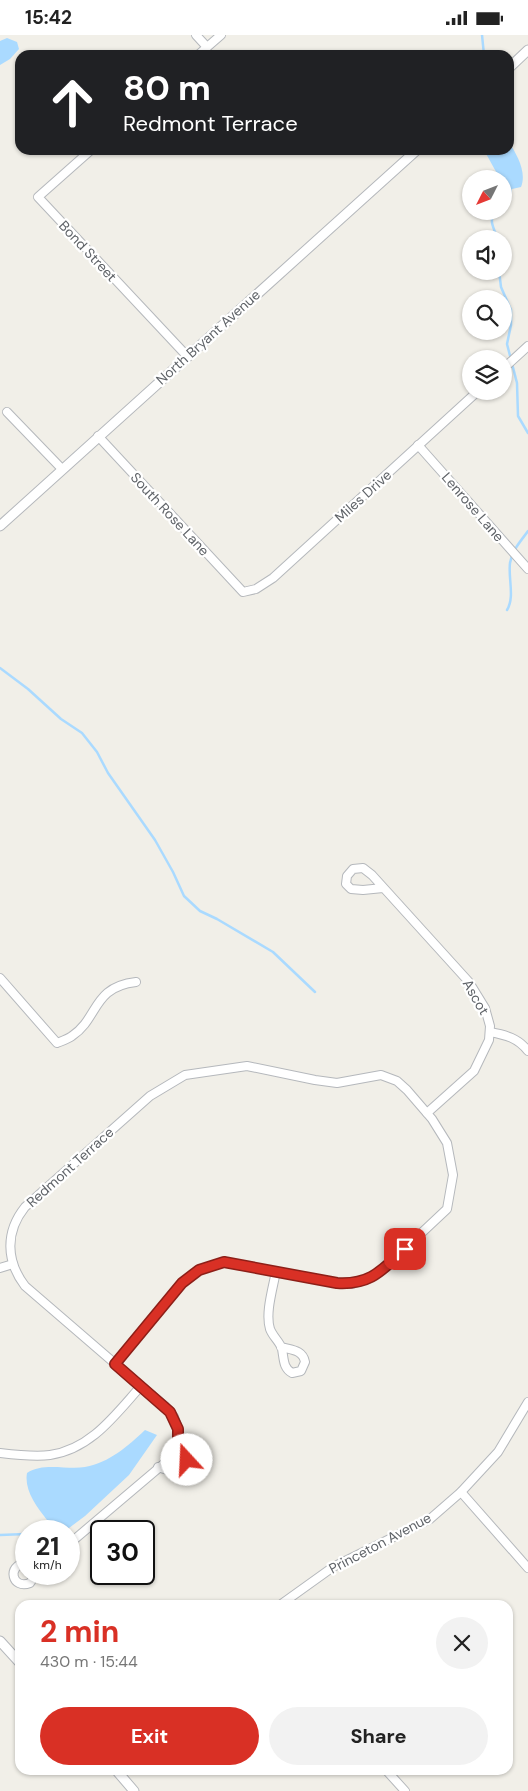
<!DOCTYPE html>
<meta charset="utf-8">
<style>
:root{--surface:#fff;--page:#f2f2f2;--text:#222;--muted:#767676;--accent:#d93025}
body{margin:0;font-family:"DM Sans",sans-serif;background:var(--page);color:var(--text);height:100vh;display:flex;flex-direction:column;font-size:19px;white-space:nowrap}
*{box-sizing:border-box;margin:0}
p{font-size:16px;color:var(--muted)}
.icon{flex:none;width:28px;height:28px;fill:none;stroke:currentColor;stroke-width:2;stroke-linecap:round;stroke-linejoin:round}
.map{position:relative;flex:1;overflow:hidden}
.drawer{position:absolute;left:15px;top:1565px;width:498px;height:175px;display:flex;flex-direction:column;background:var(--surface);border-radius:15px;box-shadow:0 1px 4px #0004}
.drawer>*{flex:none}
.top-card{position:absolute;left:15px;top:15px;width:499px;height:105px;border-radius:15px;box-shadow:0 1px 4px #0004;background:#202124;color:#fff;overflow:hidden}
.needle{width:32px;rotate:228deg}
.tools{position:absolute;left:462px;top:135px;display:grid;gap:10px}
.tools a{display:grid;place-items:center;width:50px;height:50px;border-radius:50%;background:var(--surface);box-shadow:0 1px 4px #0004;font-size:25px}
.speed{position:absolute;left:15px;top:1485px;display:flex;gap:10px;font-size:25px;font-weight:700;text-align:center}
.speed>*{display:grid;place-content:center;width:65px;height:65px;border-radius:50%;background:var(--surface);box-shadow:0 1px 4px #0004;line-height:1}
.speed small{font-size:12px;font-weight:400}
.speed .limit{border:2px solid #111;border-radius:8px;background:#fff;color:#111}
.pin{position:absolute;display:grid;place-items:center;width:42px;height:42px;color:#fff;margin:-21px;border-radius:10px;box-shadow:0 2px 8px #0006}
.me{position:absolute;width:55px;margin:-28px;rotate:340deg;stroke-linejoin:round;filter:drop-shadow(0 0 4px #0008)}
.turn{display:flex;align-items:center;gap:18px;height:105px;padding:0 25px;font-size:22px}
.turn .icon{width:65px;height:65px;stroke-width:2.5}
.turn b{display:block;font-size:35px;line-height:42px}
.round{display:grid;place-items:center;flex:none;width:52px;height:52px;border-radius:26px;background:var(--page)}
.headline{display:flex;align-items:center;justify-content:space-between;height:85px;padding:0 25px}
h1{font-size:30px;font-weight:700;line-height:38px;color:var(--accent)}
.action{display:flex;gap:10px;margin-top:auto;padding:10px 25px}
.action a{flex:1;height:58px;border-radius:30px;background:var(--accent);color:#fff;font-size:20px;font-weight:700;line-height:58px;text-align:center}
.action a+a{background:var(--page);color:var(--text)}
.status{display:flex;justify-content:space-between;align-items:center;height:35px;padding:0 25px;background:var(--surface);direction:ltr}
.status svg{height:14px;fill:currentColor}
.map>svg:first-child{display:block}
.water{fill:#aadaff}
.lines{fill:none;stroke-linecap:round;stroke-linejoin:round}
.stream{stroke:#aadaff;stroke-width:2.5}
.minor-casing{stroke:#b5b8bc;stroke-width:10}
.tertiary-casing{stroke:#b5b8bc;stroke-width:11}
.minor{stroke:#fff;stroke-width:8}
.tertiary{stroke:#fff;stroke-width:9}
.route-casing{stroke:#8d1f18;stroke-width:12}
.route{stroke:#d93025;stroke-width:9}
.labels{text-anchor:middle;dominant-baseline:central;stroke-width:4.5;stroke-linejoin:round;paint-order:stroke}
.street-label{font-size:14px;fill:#5f6368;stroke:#fff}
</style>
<div class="status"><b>15:42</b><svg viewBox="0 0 49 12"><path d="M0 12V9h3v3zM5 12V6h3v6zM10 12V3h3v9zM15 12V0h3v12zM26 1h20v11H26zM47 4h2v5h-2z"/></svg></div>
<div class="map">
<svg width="528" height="1756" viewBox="0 0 528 1756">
<rect width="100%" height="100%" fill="#f1efe8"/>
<g class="water">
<path d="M7 3 17 7 19 14 10 24 0 30V6Z"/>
<path d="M509 107C517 120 527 137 521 152L512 154 504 148V144H500L484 115H509Z"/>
<path d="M145 1395 157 1400 129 1440 85 1481 69 1493H50L46 1489 47 1485C36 1471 24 1455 27 1438 43 1427 67 1435 85 1432 110 1427 127 1412 145 1395Z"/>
</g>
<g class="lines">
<g class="stream">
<path d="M482 0 484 20"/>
<path d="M504 167 510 159 511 151"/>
<path d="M495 176C488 185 494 194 498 204"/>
<path d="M499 236 501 252 511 275V290L507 309 517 348 518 381 528 398"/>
<path d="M507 575C515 562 508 543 510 528 512 515 521 506 528 496"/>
<path d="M0 633 28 654 61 684 82 698 97 717 108 738 155 805 173 837 184 861 200 876 217 884 273 917 315 957"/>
<path d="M0 1500 26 1499"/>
</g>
<defs>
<g id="minor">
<path d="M196 0 207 12"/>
<path d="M198 20 221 0"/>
<path d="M91 115 38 162 187 321"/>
<path d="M504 333 528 311"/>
<path d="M7 377 62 434"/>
<path d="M98 401 243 557 256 554 273 543 478 356"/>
<path d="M418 410 528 534"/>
<path d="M383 853 363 855 351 854 346 849 347 841 353 834 363 833 372 840 469 947 485 973 490 991 489 1005 474 1036 427 1078"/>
<path d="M0 943 57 1008C62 1006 68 1004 72 1001 99 983 92 952 136 947"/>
<path d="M490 997C506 1000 518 1003 528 1016"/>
<path d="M0 1233 13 1229"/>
<path d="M276 1236C273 1253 265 1278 270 1294 273 1302 280 1307 282 1314 284 1324 283 1333 292 1338L301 1336 305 1327C303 1315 292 1315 281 1312"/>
<path d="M0 1418C17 1420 34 1422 50 1420 91 1414 115 1380 141 1351L25 1251C6 1226 5 1197 25 1172L150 1061 185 1040 247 1031 315 1045 337 1048 381 1040 397 1046 407 1055 432 1084 447 1108 453 1140 447 1174 381 1236 368 1244 352 1249 337 1248 223 1227 199 1235 182 1248 115 1329"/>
<path d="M158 1432C169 1436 177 1439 186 1429L187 1420 178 1408"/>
<path d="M461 1457 528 1533"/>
<path d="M69 1509 167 1426 178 1408V1394L174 1382 165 1371 141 1351"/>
<path d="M26 1528C6 1530 12 1555 30 1548L36 1539"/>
<path d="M280 1570 333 1532 430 1484 461 1457 498 1417 528 1367"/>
<path d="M386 1735 405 1756"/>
</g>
<g id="tertiary">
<path d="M509 33 528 15"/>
<path d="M0 491 417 115"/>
<path d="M0 1606 20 1628"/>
<path d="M116 1735 134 1756"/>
</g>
</defs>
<use href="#minor" class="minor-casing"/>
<use href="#tertiary" class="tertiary-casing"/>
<use href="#minor" class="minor"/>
<use href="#tertiary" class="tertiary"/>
</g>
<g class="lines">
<defs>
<path id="route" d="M187 1425 185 1416 178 1408V1394L170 1377 115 1329 182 1248 199 1235 224 1227 337 1248C371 1250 382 1235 405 1214"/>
</defs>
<use href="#route" class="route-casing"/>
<use href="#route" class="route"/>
</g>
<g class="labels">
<g class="street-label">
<text transform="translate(88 216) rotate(47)">Bond Street</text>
<text transform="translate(208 302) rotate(-42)">North Bryant Avenue</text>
<text transform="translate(363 461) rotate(-42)">Miles Drive</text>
<text transform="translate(473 472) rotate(49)">Lenrose Lane</text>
<text transform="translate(170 479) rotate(47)">South Rose Lane</text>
<text transform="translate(476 962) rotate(60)">Ascot</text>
<text transform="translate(70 1132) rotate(-42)">Redmont Terrace</text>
<text transform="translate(380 1508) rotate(-28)">Princeton Avenue</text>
</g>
</g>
</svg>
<div class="tools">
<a><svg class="needle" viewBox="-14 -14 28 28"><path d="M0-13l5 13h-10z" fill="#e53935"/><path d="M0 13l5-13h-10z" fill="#767676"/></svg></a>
<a><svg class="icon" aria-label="sound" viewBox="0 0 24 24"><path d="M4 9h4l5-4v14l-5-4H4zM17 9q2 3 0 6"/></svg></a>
<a><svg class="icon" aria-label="search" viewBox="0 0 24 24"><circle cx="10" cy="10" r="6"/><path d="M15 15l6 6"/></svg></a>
<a><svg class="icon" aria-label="layers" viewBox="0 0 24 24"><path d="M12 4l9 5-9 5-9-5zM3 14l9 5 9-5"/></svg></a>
</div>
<div class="speed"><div>21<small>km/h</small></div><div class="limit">30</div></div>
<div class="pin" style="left:405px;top:1214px;background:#d93025"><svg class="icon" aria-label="arrive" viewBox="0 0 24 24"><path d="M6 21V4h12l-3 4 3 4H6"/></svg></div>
<svg class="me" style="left:187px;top:1425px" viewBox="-20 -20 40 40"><circle r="19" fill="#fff"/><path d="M0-13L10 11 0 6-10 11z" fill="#d93025"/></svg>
<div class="top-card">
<div class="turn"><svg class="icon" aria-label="ahead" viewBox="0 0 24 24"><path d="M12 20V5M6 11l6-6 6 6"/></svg><div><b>80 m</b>Redmont Terrace</div></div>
</div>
<section class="drawer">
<div class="headline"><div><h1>2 min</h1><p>430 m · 15:44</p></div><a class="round"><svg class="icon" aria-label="close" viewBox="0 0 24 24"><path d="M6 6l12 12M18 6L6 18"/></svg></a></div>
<div class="action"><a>Exit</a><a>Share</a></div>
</section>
</div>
